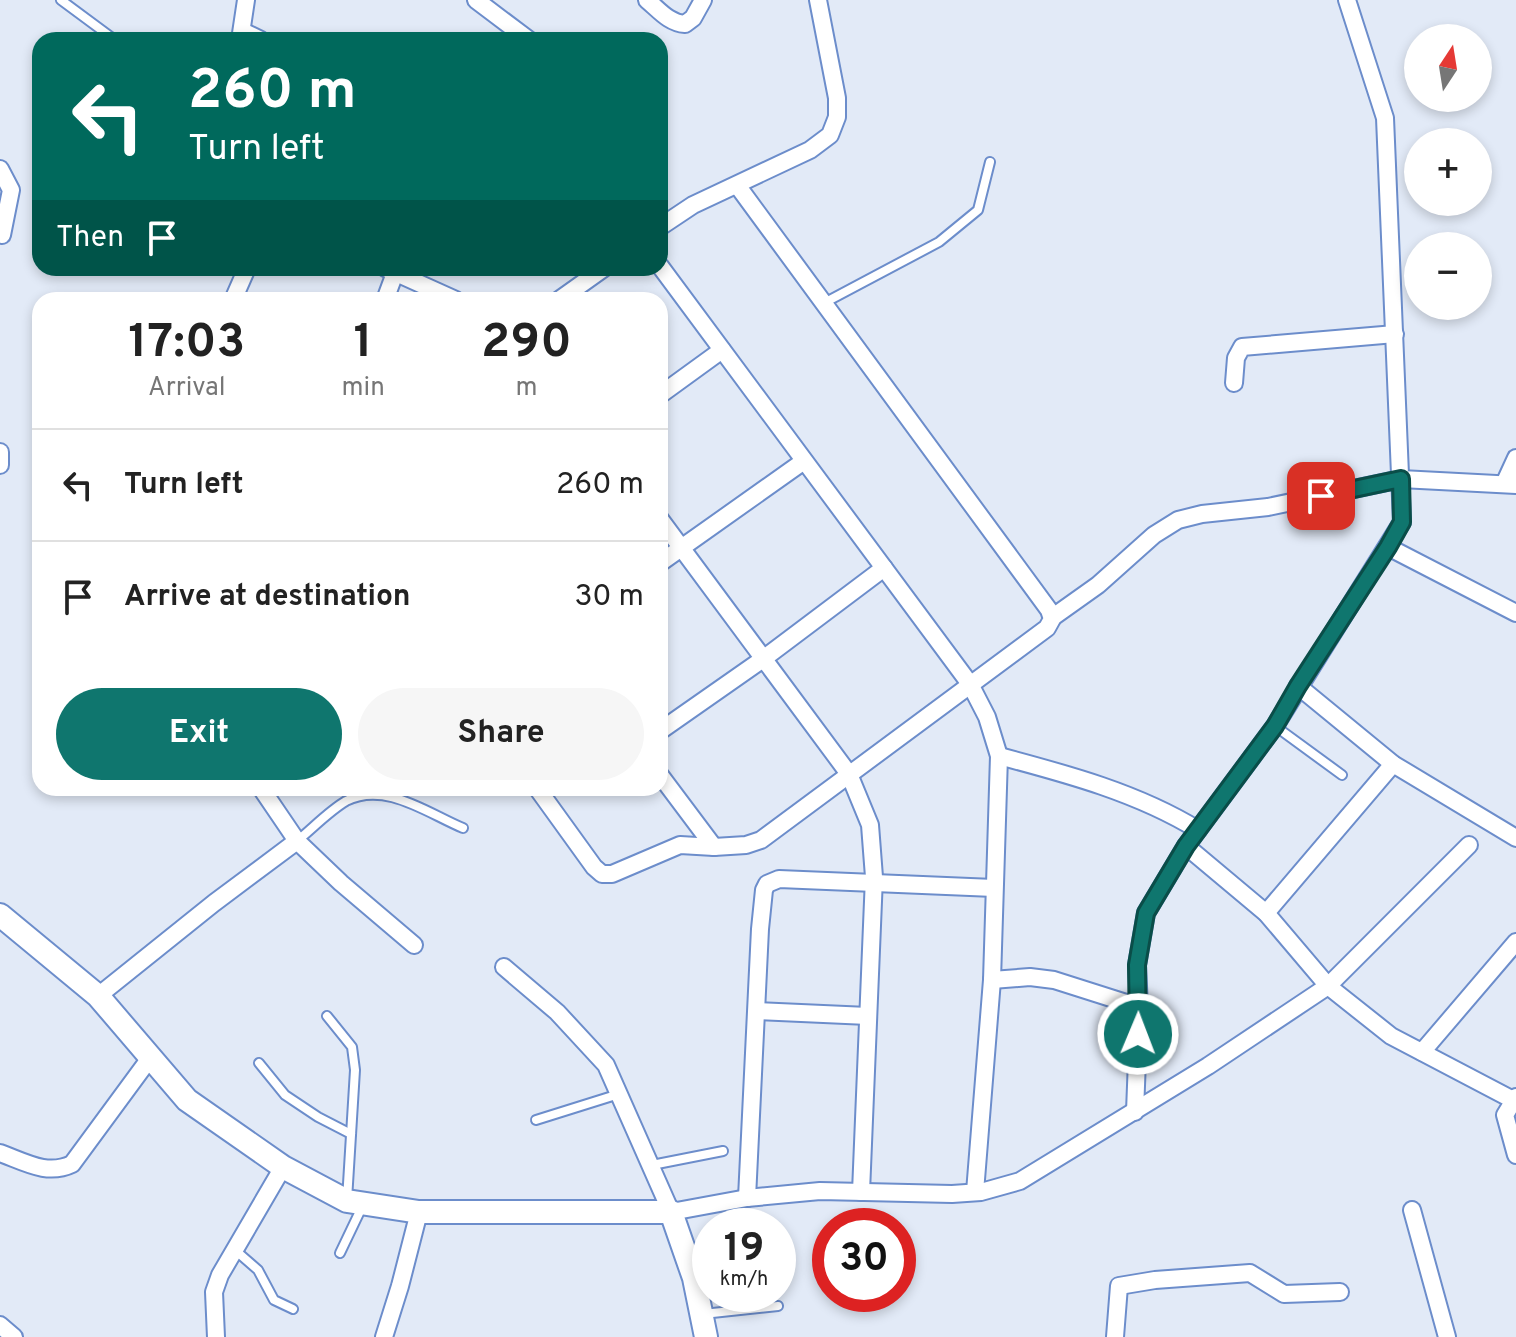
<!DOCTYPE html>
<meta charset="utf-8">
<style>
:root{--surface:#fff;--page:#f6f6f6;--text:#222;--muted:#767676;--line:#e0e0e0;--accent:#0f766e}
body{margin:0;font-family:Overpass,sans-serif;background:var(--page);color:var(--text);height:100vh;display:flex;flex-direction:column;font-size:30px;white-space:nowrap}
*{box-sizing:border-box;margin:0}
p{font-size:26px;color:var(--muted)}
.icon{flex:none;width:44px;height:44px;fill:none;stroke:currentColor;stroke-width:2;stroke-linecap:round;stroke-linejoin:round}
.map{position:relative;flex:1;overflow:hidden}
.sheet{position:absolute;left:32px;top:292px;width:636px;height:504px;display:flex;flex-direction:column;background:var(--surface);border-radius:24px;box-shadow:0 4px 12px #0003}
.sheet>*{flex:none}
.top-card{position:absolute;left:32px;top:32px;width:636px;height:244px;border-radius:24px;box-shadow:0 4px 12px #0003;background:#00695c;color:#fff;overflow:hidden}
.needle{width:52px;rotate:12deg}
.tools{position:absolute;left:1404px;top:24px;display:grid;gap:16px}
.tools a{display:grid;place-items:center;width:88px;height:88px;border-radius:50%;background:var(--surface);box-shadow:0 4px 12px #0003;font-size:40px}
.speed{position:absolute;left:692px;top:1208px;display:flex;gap:16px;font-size:40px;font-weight:700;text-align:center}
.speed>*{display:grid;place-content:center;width:104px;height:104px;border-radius:50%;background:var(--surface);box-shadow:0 4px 12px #0003;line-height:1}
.speed small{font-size:20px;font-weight:400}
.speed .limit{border:12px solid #d22;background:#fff;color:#111}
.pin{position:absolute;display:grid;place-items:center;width:68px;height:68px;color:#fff;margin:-34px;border-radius:16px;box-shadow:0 4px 12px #0006}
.me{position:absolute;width:88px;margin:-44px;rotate:1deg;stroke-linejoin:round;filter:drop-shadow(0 0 6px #0008)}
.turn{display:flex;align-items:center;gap:28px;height:168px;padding:0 24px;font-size:36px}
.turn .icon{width:104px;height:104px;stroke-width:2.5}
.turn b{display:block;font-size:56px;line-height:68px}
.then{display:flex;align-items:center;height:76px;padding:0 24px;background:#0003;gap:16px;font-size:30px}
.eta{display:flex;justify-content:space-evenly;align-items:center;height:136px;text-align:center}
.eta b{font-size:48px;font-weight:700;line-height:56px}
.cta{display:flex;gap:16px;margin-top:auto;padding:16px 24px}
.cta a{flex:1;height:92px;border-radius:48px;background:var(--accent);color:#fff;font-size:32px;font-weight:700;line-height:92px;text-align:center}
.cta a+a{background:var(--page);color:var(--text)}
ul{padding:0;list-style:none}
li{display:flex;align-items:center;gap:24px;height:112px;padding:0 24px;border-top:2px solid var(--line)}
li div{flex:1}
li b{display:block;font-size:30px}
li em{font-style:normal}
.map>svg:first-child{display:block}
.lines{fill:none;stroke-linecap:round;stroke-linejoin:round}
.service-casing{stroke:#6c8dcb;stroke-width:12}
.minor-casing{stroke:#6c8dcb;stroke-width:20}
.tertiary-casing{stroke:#6c8dcb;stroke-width:26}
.service{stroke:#fff;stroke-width:8}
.minor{stroke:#fff;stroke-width:16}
.tertiary{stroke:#fff;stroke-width:22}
.route-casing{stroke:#0a4d48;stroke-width:20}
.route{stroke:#0f766e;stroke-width:14}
</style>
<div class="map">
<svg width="1516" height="1337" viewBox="0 0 1516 1337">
<rect width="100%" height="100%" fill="#e2eaf7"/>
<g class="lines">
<defs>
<g id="service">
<path d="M61 0 115 40"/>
<path d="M824 303 939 242 978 210 990 162"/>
<path d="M1275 726 1342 775"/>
<path d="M297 841C313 828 329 811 346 801 385 781 427 813 463 828"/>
<path d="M327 1016 352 1047 355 1070 347 1200"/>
<path d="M259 1063 285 1095 318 1117 351 1134"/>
<path d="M536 1120 619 1094"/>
<path d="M652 1165 723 1151"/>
<path d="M235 1250 258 1270 274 1300 293 1309"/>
<path d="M340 1253 362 1207"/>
<path d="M703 1314 778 1306"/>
</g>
<g id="minor">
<path d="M476 0 529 40"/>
<path d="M647 0C659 10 669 23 685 24L693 18 703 0"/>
<path d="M242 31 261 40"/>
<path d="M240 40 246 0"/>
<path d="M0 169 11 190 2 235"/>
<path d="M660 227 693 205 810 150 830 135 837 117V98L818 0"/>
<path d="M660 266 970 684 987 717 999 756 992 980 975 1192"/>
<path d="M385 268 456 300"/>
<path d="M233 300 247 268"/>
<path d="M385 300 395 273"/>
<path d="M559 300 604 268"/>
<path d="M1234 383 1236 358 1242 347 1395 334"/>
<path d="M660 395 722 350"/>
<path d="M0 452V465"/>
<path d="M1504 484 1516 458"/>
<path d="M660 519 849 774 870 825 874 877 861 1192"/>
<path d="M1388 547 1516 613"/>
<path d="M660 563 804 461"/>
<path d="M1053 617 1098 585 1154 535 1178 520 1202 514 1268 507 1401 479 1516 485"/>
<path d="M1298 686 1393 764 1516 838"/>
<path d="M660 731 763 659 884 568"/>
<path d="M999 756C1067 774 1138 793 1198 830"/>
<path d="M660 775 714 847"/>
<path d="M261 788 297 841 341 883 414 945"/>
<path d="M537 788 594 867 602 874H612L680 845 714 847 746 845 761 840 1047 628 1052 619 1049 610 737 185"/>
<path d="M1186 846 1266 913 1328 986 1391 1036 1513 1100"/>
<path d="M1266 913 1393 764"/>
<path d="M504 967 557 1012 606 1065 671 1212 747 1198 820 1191 952 1194 981 1192 1020 1181 1208 1066 1328 986 1469 845"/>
<path d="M992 980 1030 977 1054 980 1139 1007"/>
<path d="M98 996 214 903 297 841"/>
<path d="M757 1011 868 1016"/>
<path d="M1422 1052 1516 942"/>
<path d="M1516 1097 1505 1115 1516 1155"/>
<path d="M1135 1112 1139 1007 1137 965 1146 913 1186 846 1275 726 1402 522 1385 118 1347 0"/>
<path d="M0 1153C25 1162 47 1176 72 1164L150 1058"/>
<path d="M747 1198 760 929 764 890 767 884 779 879 994 888"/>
<path d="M1412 1210 1447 1337"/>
<path d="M0 1325 14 1337"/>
<path d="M216 1337 214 1292 220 1275 283 1167"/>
<path d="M384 1337 400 1286 419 1212"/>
<path d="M1115 1337 1119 1286 1155 1280 1250 1273 1284 1294 1340 1292"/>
</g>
<path id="tertiary" d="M0 915 98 996 187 1100 283 1167 347 1201 419 1212H671L694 1278 706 1337"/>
</defs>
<use href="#service" class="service-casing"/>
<use href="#minor" class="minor-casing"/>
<use href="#tertiary" class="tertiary-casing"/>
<use href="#service" class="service"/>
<use href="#minor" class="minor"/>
<use href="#tertiary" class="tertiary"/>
</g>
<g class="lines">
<defs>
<path id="route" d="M1138 1034 1137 965 1146 913 1186 846 1275 726 1298 686 1388 547 1402 522 1401 479 1321 496"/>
</defs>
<use href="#route" class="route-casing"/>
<use href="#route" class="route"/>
</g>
</svg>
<div class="tools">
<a><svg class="needle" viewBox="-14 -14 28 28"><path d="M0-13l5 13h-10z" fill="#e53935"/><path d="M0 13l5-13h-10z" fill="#767676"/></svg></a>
<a>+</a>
<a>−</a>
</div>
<div class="speed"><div>19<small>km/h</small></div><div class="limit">30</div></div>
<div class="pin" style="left:1321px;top:496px;background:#d93025"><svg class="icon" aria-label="arrive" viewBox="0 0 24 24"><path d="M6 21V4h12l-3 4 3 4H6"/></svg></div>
<svg class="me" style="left:1138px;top:1034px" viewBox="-20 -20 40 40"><circle r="17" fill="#0f766e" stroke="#fff" stroke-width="3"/><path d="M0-11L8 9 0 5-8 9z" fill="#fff"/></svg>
<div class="top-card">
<div class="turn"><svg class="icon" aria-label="left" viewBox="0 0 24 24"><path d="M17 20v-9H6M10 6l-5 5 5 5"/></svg><div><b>260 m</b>Turn left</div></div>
<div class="then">Then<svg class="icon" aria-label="arrive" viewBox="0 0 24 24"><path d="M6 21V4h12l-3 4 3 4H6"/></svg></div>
</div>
<section class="sheet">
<div class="eta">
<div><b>17:03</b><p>Arrival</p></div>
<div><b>1</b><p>min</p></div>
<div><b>290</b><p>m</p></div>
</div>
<ul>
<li><svg class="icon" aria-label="left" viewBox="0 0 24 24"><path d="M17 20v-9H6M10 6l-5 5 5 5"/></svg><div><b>Turn left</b></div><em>260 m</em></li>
<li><svg class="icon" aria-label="arrive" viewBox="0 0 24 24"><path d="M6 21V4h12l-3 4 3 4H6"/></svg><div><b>Arrive at destination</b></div><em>30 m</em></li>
</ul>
<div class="cta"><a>Exit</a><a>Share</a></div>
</section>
</div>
